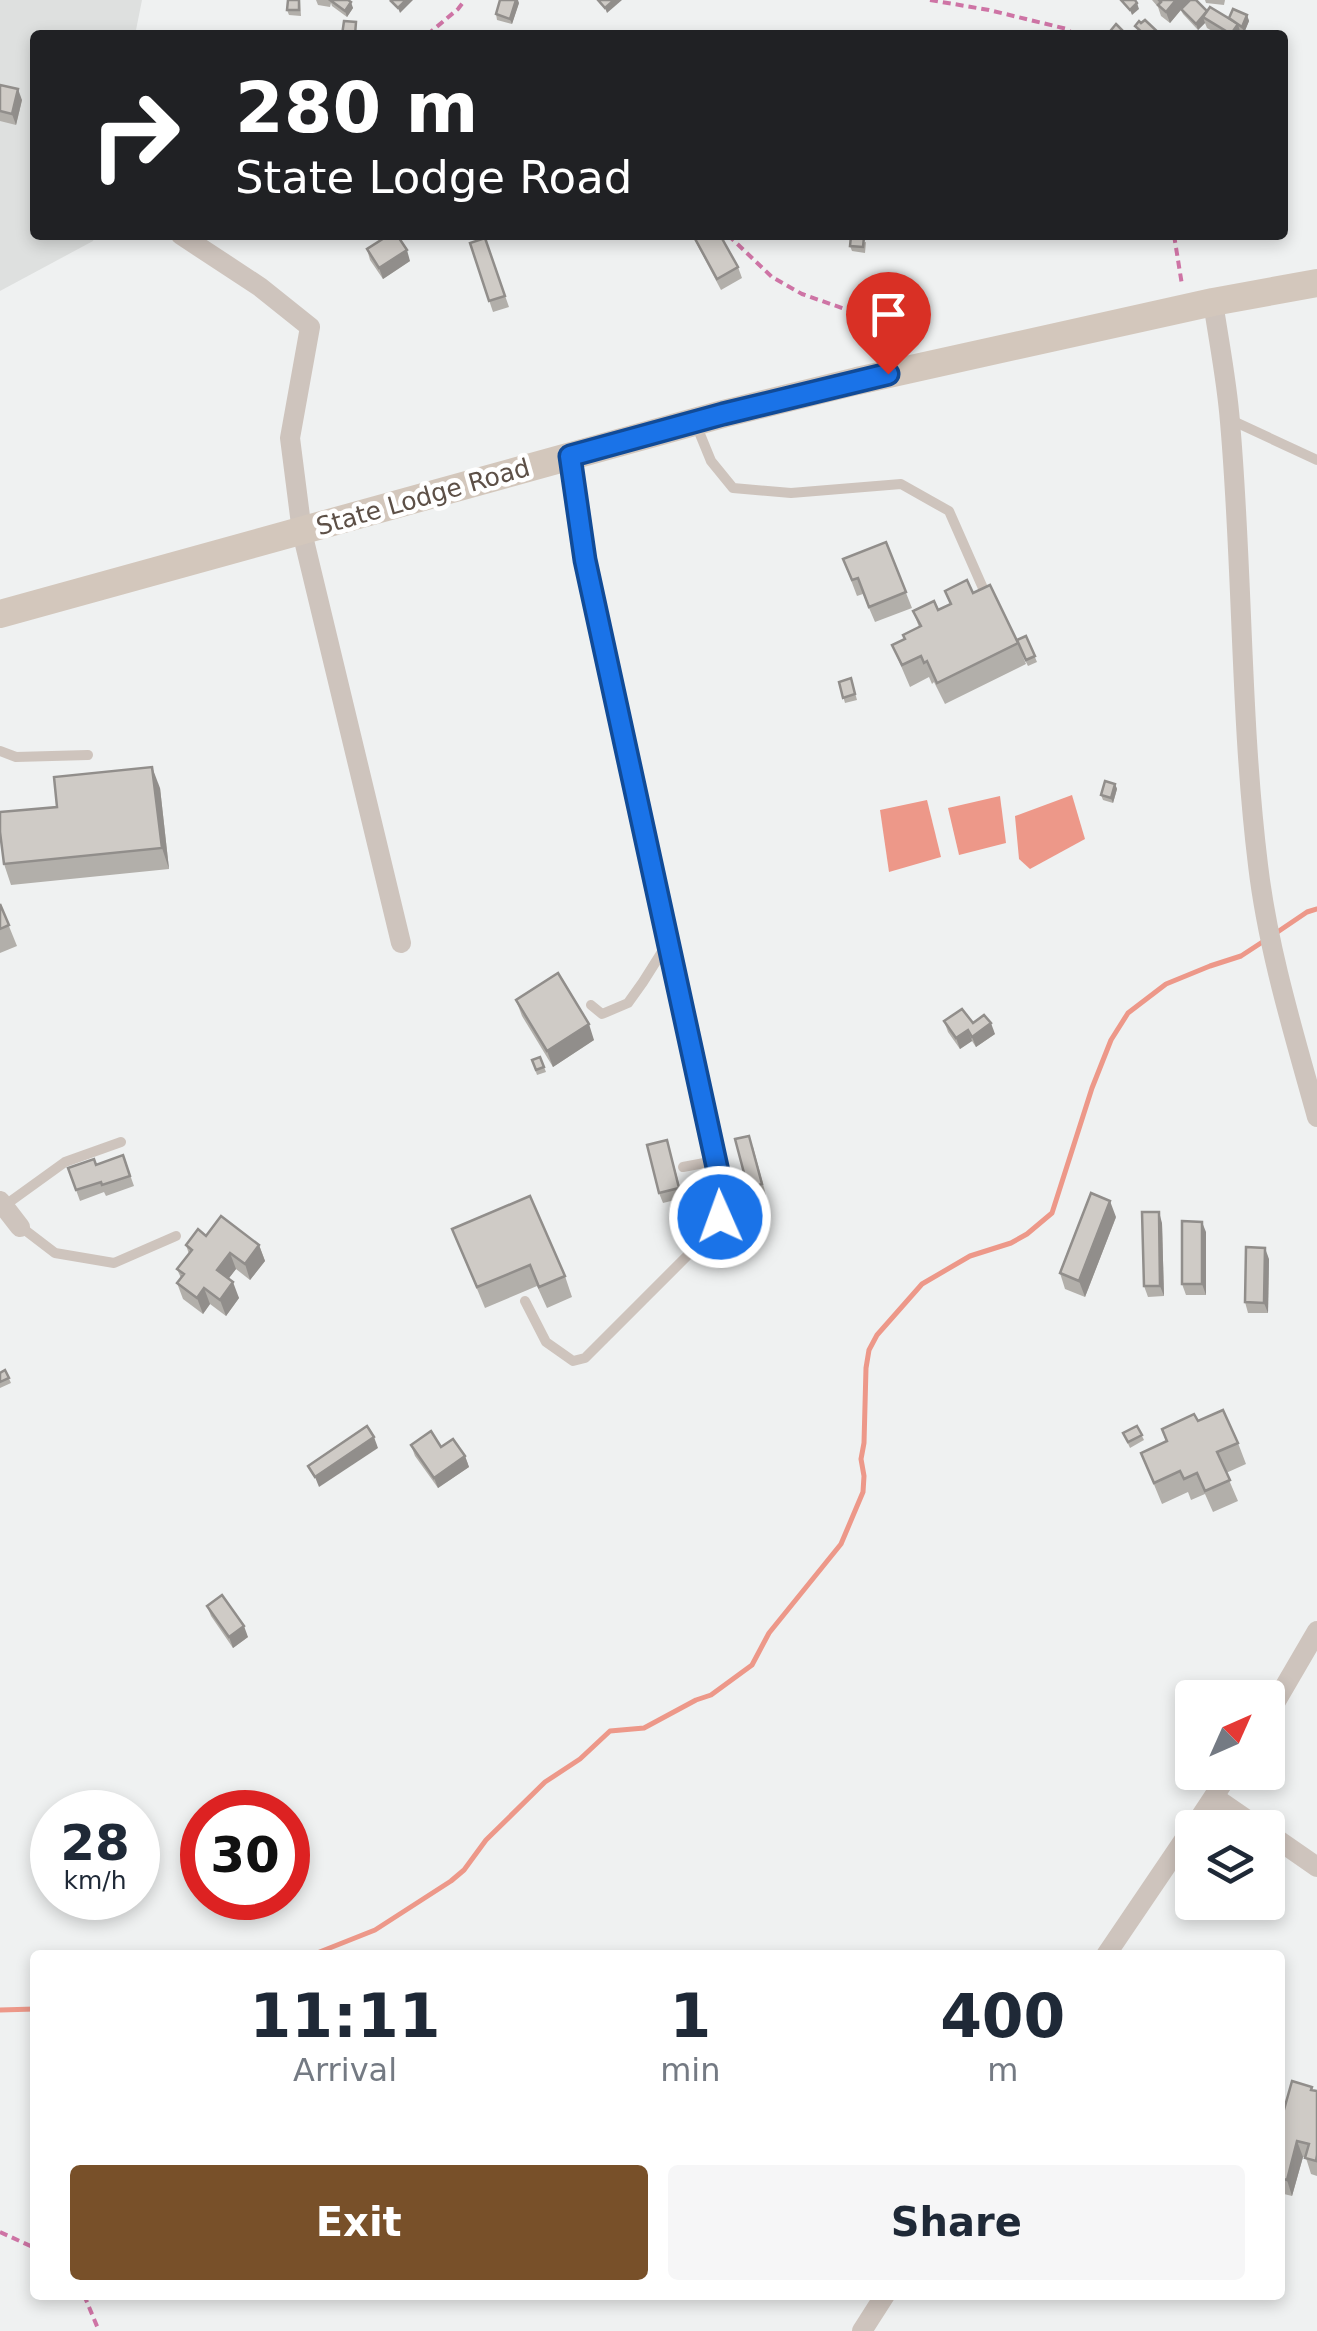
<!DOCTYPE html>
<style>
:root{--surface:#fff;--page:#f6f6f7;--text:#1f2937;--muted:#747a83;--accent:#785029}
body{margin:0;font-family:"DejaVu Sans",sans-serif;background:var(--page);color:var(--text);height:100vh;display:flex;flex-direction:column;font-size:38px;white-space:nowrap}
*{box-sizing:border-box;margin:0}
p{font-size:32px;color:var(--muted)}
.icon{flex:none;width:55px;height:55px;fill:none;stroke:currentColor;stroke-width:2;stroke-linecap:round;stroke-linejoin:round}
.map{position:relative;flex:1;overflow:hidden}
.drawer{position:absolute;left:30px;top:1950px;width:1255px;height:350px;display:flex;flex-direction:column;background:var(--surface);border-radius:10px;box-shadow:0 5px 15px #0003}
.drawer>*{flex:none}
.top-card{position:absolute;left:30px;top:30px;width:1258px;height:210px;border-radius:10px;box-shadow:0 5px 15px #0003;background:#202124;color:#fff;overflow:hidden}
.needle{width:65px;rotate:45deg}
.buttons{position:absolute;left:1175px;top:1680px;display:grid;gap:20px}
.buttons a{display:grid;place-items:center;width:110px;height:110px;border-radius:10px;background:var(--surface);box-shadow:0 5px 15px #0003;font-size:50px}
.speed{position:absolute;left:30px;top:1790px;display:flex;gap:20px;font-size:50px;font-weight:700;text-align:center}
.speed>*{display:grid;place-content:center;width:130px;height:130px;border-radius:50%;background:var(--surface);box-shadow:0 5px 15px #0003;line-height:1}
.speed small{font-size:25px;font-weight:400}
.speed .limit{border:15px solid #d22;background:#fff;color:#111}
.pin{position:absolute;display:grid;place-items:center;width:85px;height:85px;color:#fff;margin:-102px -42px;border-radius:50% 50% 50% 0;rotate:-45deg;box-shadow:0 0 10px #0007}
.pin .icon{rotate:45deg}
.me{position:absolute;width:110px;margin:-55px;rotate:358deg;stroke-linejoin:round;filter:drop-shadow(0 0 8px #0008)}
.turn{display:flex;align-items:center;gap:35px;height:210px;padding:0 40px;font-size:45px}
.turn .icon{width:130px;height:130px;stroke-width:2.5}
.turn b{display:block;font-size:70px;line-height:85px}
.eta{display:flex;justify-content:space-evenly;align-items:center;height:170px;text-align:center}
.eta b{font-size:60px;font-weight:600;line-height:70px}
.cta{display:flex;gap:20px;margin-top:auto;padding:20px 40px}
.cta a{flex:1;height:115px;border-radius:10px;background:var(--accent);color:#fff;font-size:40px;font-weight:600;line-height:115px;text-align:center}
.cta a+a{background:var(--page);color:var(--text)}
.map>svg:first-child{display:block}
.education{fill:#dee0df}
.water{fill:#ed9889}
.lines{fill:none;stroke-linecap:round;stroke-linejoin:round}
.stream{stroke:#ed9889;stroke-width:5}
.path{stroke:#ce74a5;stroke-width:4;stroke-dasharray:8 5;stroke-linecap:butt}
.lane{stroke:#cec4bd;stroke-width:10}
.street{stroke:#cec4bd;stroke-width:20}
.secondary{stroke:#d3c7bc;stroke-width:28}
.wall{fill:#b2afaa}
.shaded-wall{fill:#918e8b}
.building{fill:#cfcbc6;stroke:#918e8b;stroke-width:2.5}
.route-casing{stroke:#114b97;stroke-width:25}
.route{stroke:#1a73e8;stroke-width:18}
.labels{text-anchor:middle;dominant-baseline:central;stroke-width:9;stroke-linejoin:round;paint-order:stroke}
.street-label{font-size:25px;fill:#5d5047;stroke:#fff}
</style>
<div class="map">
<svg width="1317" height="2331" viewBox="0 0 1317 2331">
<rect width="100%" height="100%" fill="#eff1f1"/>
<path class="education" d="M0 0H142L135 35H35V235H95L93 241 0 291Z"/>
<g class="water">
<path d="M1072 795 1085 839 1030 869 1019 859 1015 816Z"/>
<path d="M1000 796 1006 843 959 855 948 808Z"/>
<path d="M927 800 941 857 889 872 880 810Z"/>
</g>
<g class="lines">
<g class="stream">
<path d="M1276 933 1307 912 1317 909"/>
<path d="M312 1955 375 1930 451 1881 464 1870 486 1840 545 1782 580 1759 610 1731 644 1728 696 1700 711 1695 752 1665 769 1633 841 1544 863 1492 864 1476 861 1459 864 1443 866 1368 869 1350 877 1335 922 1284 970 1256 1011 1243 1027 1234 1052 1213 1092 1088 1111 1040 1128 1013 1166 984 1210 966 1241 956 1267 939"/>
<path d="M0 2010 35 2009"/>
</g>
<g class="path">
<path d="M930 0 989 10 1067 29 1074 35"/>
<path d="M427 35 458 9 465 0"/>
<path d="M728 235 772 277 802 294 882 322 905 349"/>
<path d="M1174 235 1182 285"/>
<path d="M0 2232 35 2248"/>
<path d="M84 2295 99 2331"/>
</g>
<g class="lane">
<path d="M1231 420 1317 460"/>
<path d="M695 422 711 461 733 488 791 493 901 484 949 511 986 595"/>
<path d="M0 751 16 757 88 755"/>
<path d="M591 1005 602 1014 628 1003 643 982 667 944"/>
<path d="M683 1167 715 1161"/>
<path d="M4 1206 65 1162 121 1142"/>
<path d="M21 1227 55 1253 114 1263 176 1236"/>
<path d="M525 1301 546 1342 573 1361 585 1358 709 1234"/>
</g>
<g class="street">
<path d="M181 235 260 287 310 327 290 438 302 532 401 943"/>
<path d="M1213 302C1219 342 1227 382 1230 422 1243 570 1240 718 1258 865 1268 950 1294 1034 1317 1117"/>
<path d="M570 456 585 560 722 1191 720 1217 709 1234"/>
<path d="M0 1201 20 1227"/>
<path d="M1268 1715 1317 1631"/>
<path d="M1214 1797 1259 1828"/>
<path d="M1193 1828 1230 1772"/>
<path d="M1268 1833 1317 1867"/>
<path d="M1106 1955 1192 1828"/>
<path d="M862 2331 885 2295"/>
</g>
<path class="secondary" d="M0 614 723 414 857 381 1213 302 1317 283"/>
</g>
<g class="wall">
<path d="M288 0H300L301 16 289 15 287 10Z"/>
<path d="M316 0H348L353 8 347 17 332 6 331 3 330 7 318 5Z"/>
<path d="M1152 0H1189L1207 11 1229 18 1247 15 1249 21 1244 33 1240 31 1241 35H1219L1207 28 1205 23 1198 30 1183 14 1181 10 1170 23 1161 16 1158 7Z"/>
<path d="M1205 0H1225L1224 5 1206 3Z"/>
<path d="M519 3 512 24 497 20 496 14Z"/>
<path d="M0 85 22 100 16 125 0 121Z"/>
<path d="M692 235 738 267 742 278 721 290Z"/>
<path d="M485 238 509 307 493 312 470 243Z"/>
<path d="M866 242 865 253 852 251 850 246Z"/>
<path d="M367 249 410 261 383 279 370 260Z"/>
<path d="M886 542 912 608 875 622 863 594 857 596 843 559Z"/>
<path d="M945 591 973 593 1017 640 1026 636 1037 662 1028 666 1022 654 1026 664 945 704 934 682 932 684 929 677 910 687 892 645 905 639 919 627 913 611 938 610 950 604Z"/>
<path d="M851 678 857 700 845 703 839 682Z"/>
<path d="M1115 784 1117 789 1113 803 1103 800 1101 795Z"/>
<path d="M160 788 169 869 11 885 4 864Z"/>
<path d="M0 904 17 946 0 953Z"/>
<path d="M516 1000 594 1040 553 1067 522 1016Z"/>
<path d="M944 1021 973 1023 995 1034 976 1047 972 1041 960 1049 948 1032Z"/>
<path d="M540 1057 546 1072 537 1075 532 1060Z"/>
<path d="M667 1140 683 1198 663 1203 659 1193Z"/>
<path d="M753 1147 766 1195 752 1199 748 1188Z"/>
<path d="M123 1155 134 1186 106 1196 104 1192 80 1201 68 1168 96 1165Z"/>
<path d="M1116 1217 1085 1297 1065 1289 1060 1273Z"/>
<path d="M1162 1223 1164 1296 1148 1297 1144 1286Z"/>
<path d="M452 1229 565 1276 572 1297 547 1308 537 1286 485 1308Z"/>
<path d="M1206 1232V1295H1186L1182 1284Z"/>
<path d="M206 1236 259 1245 265 1261 250 1280 236 1269 228 1279 239 1298 226 1316 210 1304 203 1314 183 1299 177 1283 181 1278 177 1269 189 1254 186 1245Z"/>
<path d="M1269 1259 1268 1313H1248L1245 1302Z"/>
<path d="M5 1370 11 1383 0 1388V1373Z"/>
<path d="M1198 1421 1238 1443 1246 1464 1226 1473 1238 1501 1213 1512 1205 1494 1191 1500 1188 1492 1162 1504 1141 1453 1166 1442 1162 1429Z"/>
<path d="M1137 1426 1144 1440 1130 1448 1123 1433Z"/>
<path d="M411 1445 441 1447 465 1456 469 1467 438 1488 415 1456Z"/>
<path d="M207 1606 248 1637 233 1648 211 1616Z"/>
<path d="M1313 2090 1317 2091V2176L1311 2174 1306 2158 1303 2157 1292 2196 1280 2193V2124Z"/>
</g>
<g class="shaded-wall">
<path d="M406 0H413L400 13 398 8Z"/>
<path d="M516 0H518L519 3 512 24 510 19Z"/>
<path d="M614 0H622L607 13 605 8Z"/>
<path d="M1176 0H1189L1170 23 1166 12Z"/>
<path d="M351 2 353 8 347 17 345 11Z"/>
<path d="M1137 3 1139 9 1132 15 1130 10Z"/>
<path d="M1247 15 1249 21 1244 33 1242 27Z"/>
<path d="M1203 17 1205 23 1198 30 1196 24Z"/>
<path d="M1238 24 1241 35H1232Z"/>
<path d="M18 89 22 100 16 125 12 114Z"/>
<path d="M407 250 410 261 383 279 379 268Z"/>
<path d="M152 767 160 788 169 869 162 848Z"/>
<path d="M1115 784 1117 789 1113 803 1111 798Z"/>
<path d="M991 1023 995 1034 976 1047 972 1037Z"/>
<path d="M589 1024 594 1040 553 1067 547 1051Z"/>
<path d="M968 1030 972 1041 960 1049 956 1038Z"/>
<path d="M1110 1201 1116 1217 1085 1297 1079 1281Z"/>
<path d="M1159 1212 1162 1223 1164 1296 1160 1286Z"/>
<path d="M1202 1222 1206 1232V1295L1202 1284Z"/>
<path d="M259 1245 265 1261 250 1280 245 1264Z"/>
<path d="M1265 1248 1269 1259 1268 1313 1264 1303Z"/>
<path d="M230 1253 236 1269 223 1286 217 1270Z"/>
<path d="M233 1282 239 1298 226 1316 220 1300Z"/>
<path d="M204 1288 210 1304 203 1314 197 1298Z"/>
<path d="M374 1437 378 1448 319 1487 315 1477Z"/>
<path d="M465 1456 469 1467 438 1488 434 1478Z"/>
<path d="M244 1626 248 1637 233 1648 229 1637Z"/>
<path d="M1297 2141 1303 2157 1292 2196 1287 2180Z"/>
</g>
<g class="building">
<path d="M288 0H299V10H287Z"/>
<path d="M330 0H348L351 2 345 11Z"/>
<path d="M393 0H406L398 8 391 1Z"/>
<path d="M500 0H516L510 19 496 14Z"/>
<path d="M598 0H614L605 8Z"/>
<path d="M1121 0H1135L1137 3 1130 10Z"/>
<path d="M1159 0H1176L1166 12 1158 5 1161 2Z"/>
<path d="M1190 0H1196L1207 11 1196 24 1181 9Z"/>
<path d="M1210 7 1238 24 1231 34 1203 17Z"/>
<path d="M1233 9 1247 15 1242 27 1229 18Z"/>
<path d="M1145 20 1161 35H1145L1135 26 1139 21 1141 23Z"/>
<path d="M344 21 356 22 355 35H342Z"/>
<path d="M1116 24 1123 31 1119 35H1107Z"/>
<path d="M0 85 18 89 12 114 0 111Z"/>
<path d="M389 235H397L407 250 379 268 367 249Z"/>
<path d="M693 235H720L738 267 717 279Z"/>
<path d="M851 236 864 237 863 247 850 246Z"/>
<path d="M485 238 505 296 489 301 470 243Z"/>
<path d="M886 542 906 592 869 607 858 578 852 580 843 559Z"/>
<path d="M967 580 973 593 990 585 1018 643 937 683 927 661 924 663 921 656 902 665 892 645 905 639 903 635 921 626 913 611 934 601 938 610 951 604 945 591Z"/>
<path d="M1026 636 1035 656 1026 660 1017 640Z"/>
<path d="M851 678 855 694 843 698 839 682Z"/>
<path d="M152 767 162 848 4 864 0 832V812L57 807 54 777Z"/>
<path d="M1105 781 1115 784 1111 798 1101 795Z"/>
<path d="M0 904 9 925 0 929Z"/>
<path d="M558 973 589 1024 547 1051 516 1000Z"/>
<path d="M962 1009 973 1023 984 1015 991 1023 972 1037 968 1030 956 1038 944 1021Z"/>
<path d="M540 1057 544 1067 536 1070 532 1060Z"/>
<path d="M749 1136 762 1184 748 1188 735 1139Z"/>
<path d="M667 1140 679 1188 659 1193 647 1145Z"/>
<path d="M123 1155 130 1176 102 1185 101 1182 76 1190 68 1168 94 1159 96 1165Z"/>
<path d="M1091 1193 1110 1201 1079 1281 1060 1273Z"/>
<path d="M530 1196 565 1276 539 1287 530 1265 477 1287 452 1229Z"/>
<path d="M1142 1212H1159L1160 1286H1144Z"/>
<path d="M221 1216 259 1245 245 1264 230 1253 217 1270 233 1282 220 1300 204 1288 197 1298 177 1283 184 1274 177 1269 192 1250 186 1245 198 1229 206 1236Z"/>
<path d="M1182 1221 1202 1222V1284H1182Z"/>
<path d="M1246 1247 1265 1248 1264 1303 1245 1302Z"/>
<path d="M5 1370 9 1378 0 1382V1373Z"/>
<path d="M1223 1410 1238 1443 1217 1452 1230 1480 1205 1491 1197 1473 1184 1479 1180 1471 1154 1483 1141 1453 1167 1441 1162 1429 1194 1414 1198 1421Z"/>
<path d="M367 1426 374 1437 315 1477 308 1466Z"/>
<path d="M1137 1426 1142 1435 1128 1442 1123 1433Z"/>
<path d="M431 1431 441 1447 453 1439 465 1456 434 1478 411 1445Z"/>
<path d="M222 1595 244 1626 229 1637 207 1606Z"/>
<path d="M1292 2081 1312 2087 1311 2090 1317 2091V2155L1316 2161 1305 2158 1309 2144 1297 2141 1287 2180 1280 2178V2124Z"/>
</g>
<g class="lines">
<defs>
<path id="route" d="M720 1217 722 1190 585 560 570 456 723 414 888 374"/>
</defs>
<use href="#route" class="route-casing"/>
<use href="#route" class="route"/>
</g>
<g class="labels">
<g class="street-label">
<text transform="translate(423 497) rotate(-16)">State Lodge Road</text>
</g>
</g>
</svg>
<div class="buttons">
<a><svg class="needle" viewBox="-14 -14 28 28"><path d="M0-13l5 13h-10z" fill="#e53935"/><path d="M0 13l5-13h-10z" fill="#747a83"/></svg></a>
<a><svg class="icon" aria-label="layers" viewBox="0 0 24 24"><path d="M12 4l9 5-9 5-9-5zM3 14l9 5 9-5"/></svg></a>
</div>
<div class="speed"><div>28<small>km/h</small></div><div class="limit">30</div></div>
<div class="pin" style="left:888px;top:374px;background:#d93025"><svg class="icon" aria-label="arrive" viewBox="0 0 24 24"><path d="M6 21V4h12l-3 4 3 4H6"/></svg></div>
<svg class="me" style="left:720px;top:1217px" viewBox="-20 -20 40 40"><circle r="17" fill="#1a73e8" stroke="#fff" stroke-width="3"/><path d="M0-11L8 9 0 5-8 9z" fill="#fff"/></svg>
<div class="top-card">
<div class="turn"><svg class="icon" aria-label="right" viewBox="0 0 24 24"><path d="M7 20v-9h11M14 6l5 5-5 5"/></svg><div><b>280 m</b>State Lodge Road</div></div>
</div>
<section class="drawer">
<div class="eta">
<div><b>11:11</b><p>Arrival</p></div>
<div><b>1</b><p>min</p></div>
<div><b>400</b><p>m</p></div>
</div>
<div class="cta"><a>Exit</a><a>Share</a></div>
</section>
</div>
